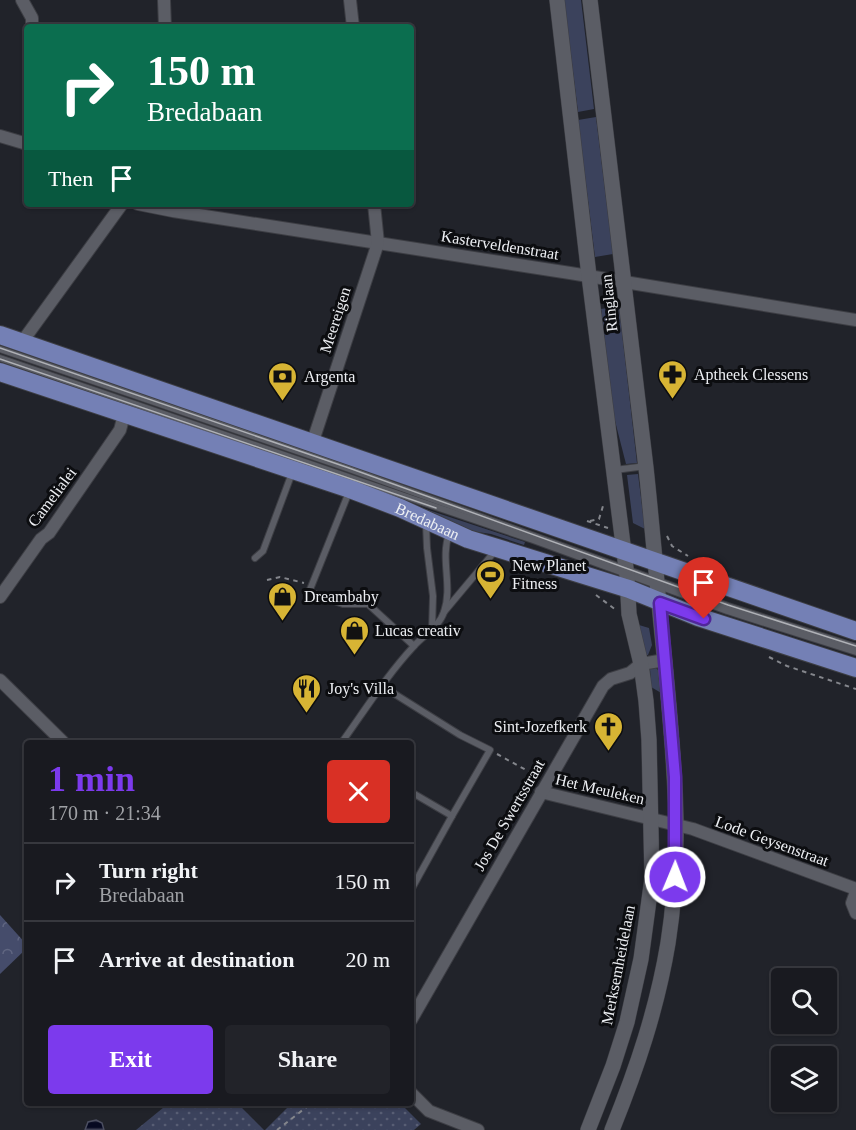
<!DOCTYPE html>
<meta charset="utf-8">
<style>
:root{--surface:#191a20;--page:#222329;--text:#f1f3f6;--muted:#9fa1a5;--line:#37383e;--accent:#7c3aed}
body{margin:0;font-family:Georgia,serif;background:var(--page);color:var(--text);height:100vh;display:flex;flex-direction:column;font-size:22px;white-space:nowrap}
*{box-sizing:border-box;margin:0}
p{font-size:20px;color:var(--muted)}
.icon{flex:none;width:33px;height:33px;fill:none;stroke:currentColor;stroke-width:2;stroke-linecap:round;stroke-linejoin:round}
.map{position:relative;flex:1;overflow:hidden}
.side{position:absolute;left:24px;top:740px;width:390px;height:366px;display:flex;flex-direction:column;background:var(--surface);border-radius:6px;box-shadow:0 2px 4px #0004,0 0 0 2px var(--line)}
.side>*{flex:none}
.banner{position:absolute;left:24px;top:24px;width:390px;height:183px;border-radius:6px;box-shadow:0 2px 4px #0004,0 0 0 2px var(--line);background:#0b6e4f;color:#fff;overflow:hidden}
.controls{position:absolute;left:771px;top:968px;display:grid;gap:12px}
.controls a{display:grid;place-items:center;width:66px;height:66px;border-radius:6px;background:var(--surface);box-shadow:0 2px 4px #0004,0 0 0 2px var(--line);font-size:30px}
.pin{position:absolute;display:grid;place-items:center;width:51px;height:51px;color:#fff;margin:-62px -26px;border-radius:50% 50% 50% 0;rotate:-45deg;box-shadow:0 0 6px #0007}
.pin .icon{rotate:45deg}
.me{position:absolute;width:66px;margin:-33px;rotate:1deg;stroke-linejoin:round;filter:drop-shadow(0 0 4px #0008)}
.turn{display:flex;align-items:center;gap:21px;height:126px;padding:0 24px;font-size:27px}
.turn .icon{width:78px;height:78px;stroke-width:2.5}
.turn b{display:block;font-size:42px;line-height:51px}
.then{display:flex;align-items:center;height:57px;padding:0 24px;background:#0003;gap:12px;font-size:22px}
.round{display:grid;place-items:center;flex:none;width:63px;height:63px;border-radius:6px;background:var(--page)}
.summary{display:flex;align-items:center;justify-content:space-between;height:102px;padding:0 24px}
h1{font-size:36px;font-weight:700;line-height:45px;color:var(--accent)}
.cta{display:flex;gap:12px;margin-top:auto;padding:12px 24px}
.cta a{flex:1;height:69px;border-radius:6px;background:var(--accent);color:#fff;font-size:24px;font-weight:700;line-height:69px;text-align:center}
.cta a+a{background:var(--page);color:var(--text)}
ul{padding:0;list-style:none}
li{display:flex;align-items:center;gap:18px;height:78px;padding:0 24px;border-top:2px solid var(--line)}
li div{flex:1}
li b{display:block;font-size:22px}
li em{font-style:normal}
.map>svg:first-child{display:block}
.grass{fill:#3b425c}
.forest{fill:url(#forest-crowns)}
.park{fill:url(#park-dots)}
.water{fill:url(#water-rules);stroke:#4b4e60;stroke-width:1.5}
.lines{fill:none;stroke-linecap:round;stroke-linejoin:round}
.service-casing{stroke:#3d3e44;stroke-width:8}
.minor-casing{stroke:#3d3e44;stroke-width:14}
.tertiary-casing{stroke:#3d3e44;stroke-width:16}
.primary-casing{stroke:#3d3e44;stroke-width:20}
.path{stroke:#84868c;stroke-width:2;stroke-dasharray:4.5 4.5;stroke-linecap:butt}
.service{stroke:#5b5d65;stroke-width:6}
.minor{stroke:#5b5d65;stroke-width:12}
.tertiary{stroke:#5b5d65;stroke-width:15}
.primary{stroke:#7480b5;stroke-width:18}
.tram{stroke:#afb1b6;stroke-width:1.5}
.route-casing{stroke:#51269a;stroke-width:15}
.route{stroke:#7c3aed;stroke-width:10}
.labels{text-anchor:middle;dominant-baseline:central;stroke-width:6;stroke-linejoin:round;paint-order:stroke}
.street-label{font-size:16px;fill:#edeff3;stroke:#0c0d10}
.poi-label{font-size:16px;fill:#edeff3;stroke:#0c0d10;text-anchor:start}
</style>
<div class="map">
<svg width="856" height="1130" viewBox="0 0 856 1130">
<defs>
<pattern id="forest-crowns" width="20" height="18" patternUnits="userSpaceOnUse" patternTransform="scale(1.5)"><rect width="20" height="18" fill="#454c6b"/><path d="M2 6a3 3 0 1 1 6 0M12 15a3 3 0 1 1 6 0" fill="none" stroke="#606681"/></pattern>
<pattern id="park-dots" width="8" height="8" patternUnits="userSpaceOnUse" patternTransform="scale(1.5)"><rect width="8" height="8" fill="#3b425c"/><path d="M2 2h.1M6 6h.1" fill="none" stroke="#585e74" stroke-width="1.8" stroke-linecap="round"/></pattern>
<pattern id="water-rules" width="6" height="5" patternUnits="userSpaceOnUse" patternTransform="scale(1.5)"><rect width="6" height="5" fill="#060921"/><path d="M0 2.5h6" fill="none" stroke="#2b2d42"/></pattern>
</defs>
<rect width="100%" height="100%" fill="#21232a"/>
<g class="grass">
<path d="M564 0H581L594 109 578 112Z"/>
<path d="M596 117 613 254 595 257 578 120Z"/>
<path d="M619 306 637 463 626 464 614 417 601 309Z"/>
<path d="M638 474 645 529 633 523 627 475Z"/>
<path d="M395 499 525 542 524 545 491 534 464 530Z"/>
<path d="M639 625 649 628 652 645 648 655H646Z"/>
<path d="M655 667 659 671 663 694 651 687 650 669Z"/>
</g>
<path class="forest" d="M0 915 27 945V948L0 974Z"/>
<g class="park">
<path d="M169 1103H237L264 1130H136Z"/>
<path d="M292 1103H400L421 1124 414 1130H265Z"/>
</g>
<path class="water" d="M96 1120 102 1123 104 1130H85L88 1122Z"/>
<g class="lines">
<defs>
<g id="service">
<path d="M0 349 349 469 728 606 856 647"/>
<path d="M0 358 533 540 727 611 856 652"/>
<path d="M615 470 646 466"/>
<path d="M349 492 309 592 343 604H368L414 646"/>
<path d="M426 524 427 548 433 596 432 630"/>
<path d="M255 558 263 551 292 473"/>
<path d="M444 612 495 551"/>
<path d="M382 686 460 735 490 750 452 816 411 792"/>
<path d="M342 742C365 710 387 675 414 646 424 635 439 627 444 612 453 586 440 559 449 534"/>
<path d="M411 890 452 816"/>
</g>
<g id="minor">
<path d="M22 0 32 18V27"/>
<path d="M164 0 165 27"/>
<path d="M350 0 353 27"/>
<path d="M0 136 27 144"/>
<path d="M138 204 173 211 570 273 856 320"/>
<path d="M22 342 122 204"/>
<path d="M312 444 378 243 374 204"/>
<path d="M0 597 41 539 49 533 120 430 124 415"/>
<path d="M0 680 63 742"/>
<path d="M541 792 693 829 856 889"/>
<path d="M856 892 852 903 856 913"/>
<path d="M411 1020 603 686 611 679 630 673 641 664 665 660"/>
<path d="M411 1093 429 1111 478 1130"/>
</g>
<g id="tertiary">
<path d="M557 0 589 276 627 576 629 614 641 664 646 701 649 740 652 878 641 959 627 1022 613 1066 588 1130"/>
<path d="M590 0C610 156 628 312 646 468 653 533 658 598 665 663 674 756 683 850 668 943 657 1009 637 1068 612 1130"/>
</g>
<g id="primary">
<path d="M0 335 856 631"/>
<path id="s1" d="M0 372 350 489 400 508 468 539 629 589 698 617 856 668"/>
</g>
</defs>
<use href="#service" class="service-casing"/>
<use href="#minor" class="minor-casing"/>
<use href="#tertiary" class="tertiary-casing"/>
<use href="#primary" class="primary-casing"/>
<g class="path">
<path d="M587 521 608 528"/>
<path d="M590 521 599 519 603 506"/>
<path d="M667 536 672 546 688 556"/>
<path d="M267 580 280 577 304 583"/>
<path d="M596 595 616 610"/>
<path d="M769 657 787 666 856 689"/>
<path d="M497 754 537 776"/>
<path d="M277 1130 313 1102"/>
</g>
<use href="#service" class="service"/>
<use href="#minor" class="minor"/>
<use href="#tertiary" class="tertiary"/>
<use href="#primary" class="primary"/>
<g class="tram">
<path d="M0 348 349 468 728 605 856 646"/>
<path d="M0 359 436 508"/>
</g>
</g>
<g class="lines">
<defs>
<path id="route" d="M675 877V777L660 603 704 619"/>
</defs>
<use href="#route" class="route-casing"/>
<use href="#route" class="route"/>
</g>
<defs>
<symbol id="pharmacy-pin" viewBox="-11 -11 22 30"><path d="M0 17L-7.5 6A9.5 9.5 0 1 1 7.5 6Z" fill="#d7b434" stroke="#0c0d10"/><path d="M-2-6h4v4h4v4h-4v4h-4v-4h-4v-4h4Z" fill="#111"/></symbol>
<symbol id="bank-pin" viewBox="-11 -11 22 30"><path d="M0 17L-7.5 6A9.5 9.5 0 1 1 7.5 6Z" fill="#d7b434" stroke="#0c0d10"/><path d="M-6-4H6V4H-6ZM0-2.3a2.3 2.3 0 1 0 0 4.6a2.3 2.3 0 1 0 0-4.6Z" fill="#111"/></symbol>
<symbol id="stadium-pin" viewBox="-11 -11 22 30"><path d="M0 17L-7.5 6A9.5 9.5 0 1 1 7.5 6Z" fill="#d7b434" stroke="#0c0d10"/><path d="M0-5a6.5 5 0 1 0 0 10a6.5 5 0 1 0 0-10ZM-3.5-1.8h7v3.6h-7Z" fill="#111"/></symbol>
<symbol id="shop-pin" viewBox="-11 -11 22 30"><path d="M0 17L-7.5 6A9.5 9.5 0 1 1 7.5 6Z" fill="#d7b434" stroke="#0c0d10"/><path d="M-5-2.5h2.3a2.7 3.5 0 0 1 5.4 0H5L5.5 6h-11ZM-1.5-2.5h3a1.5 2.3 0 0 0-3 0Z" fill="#111"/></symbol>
<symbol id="restaurant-pin" viewBox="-11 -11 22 30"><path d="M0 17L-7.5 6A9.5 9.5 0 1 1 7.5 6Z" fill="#d7b434" stroke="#0c0d10"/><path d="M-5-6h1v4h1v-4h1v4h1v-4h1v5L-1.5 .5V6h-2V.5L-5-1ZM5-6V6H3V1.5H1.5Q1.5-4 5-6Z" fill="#111"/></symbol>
<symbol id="church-pin" viewBox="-11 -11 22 30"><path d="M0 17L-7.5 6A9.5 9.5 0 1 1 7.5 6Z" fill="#d7b434" stroke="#0c0d10"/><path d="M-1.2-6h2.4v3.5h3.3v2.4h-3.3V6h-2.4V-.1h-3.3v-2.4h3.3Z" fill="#111"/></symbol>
</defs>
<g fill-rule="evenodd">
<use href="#pharmacy-pin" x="656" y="358" width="33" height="45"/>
<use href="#bank-pin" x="266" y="360" width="33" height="45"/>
<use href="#stadium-pin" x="474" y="558" width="33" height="45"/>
<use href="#shop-pin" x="266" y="580" width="33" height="45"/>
<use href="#shop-pin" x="338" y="614" width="33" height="45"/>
<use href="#restaurant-pin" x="290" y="672" width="33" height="45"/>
<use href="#church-pin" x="592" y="710" width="33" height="45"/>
</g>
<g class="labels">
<g class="street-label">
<text transform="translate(500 245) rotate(9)">Kasterveldenstraat</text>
<text transform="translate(609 303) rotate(-96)">Ringlaan</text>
<text transform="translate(335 320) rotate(-72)">Meereigen</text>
<text transform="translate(52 497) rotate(-53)">Camelialei</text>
<text stroke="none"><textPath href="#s1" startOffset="453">Bredabaan</textPath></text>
<text transform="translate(600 789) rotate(13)">Het Meuleken</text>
<text transform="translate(509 815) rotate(-60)">Jos De Swertsstraat</text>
<text transform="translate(772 841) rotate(20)">Lode Geysenstraat</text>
<text transform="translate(618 965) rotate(-79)">Merksemheidelaan</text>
</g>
<g class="poi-label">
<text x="694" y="374">Aptheek Clessens</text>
<text x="304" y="376">Argenta</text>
<text x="512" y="565">New Planet<tspan x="512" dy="18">Fitness</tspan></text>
<text x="304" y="596">Dreambaby</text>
<text x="375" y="630">Lucas creativ</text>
<text x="328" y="688">Joy's Villa</text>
<text x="587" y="726" text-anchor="end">Sint-Jozefkerk</text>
</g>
</g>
</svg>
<div class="controls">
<a><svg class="icon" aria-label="search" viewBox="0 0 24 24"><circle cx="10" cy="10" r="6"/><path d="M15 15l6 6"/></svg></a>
<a><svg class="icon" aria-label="layers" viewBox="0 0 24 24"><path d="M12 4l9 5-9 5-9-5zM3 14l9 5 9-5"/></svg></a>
</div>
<div class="pin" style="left:704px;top:619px;background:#d93025"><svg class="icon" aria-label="arrive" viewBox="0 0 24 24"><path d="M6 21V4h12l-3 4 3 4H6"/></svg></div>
<svg class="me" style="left:675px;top:877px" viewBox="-20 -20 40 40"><circle r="17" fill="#7c3aed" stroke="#fff" stroke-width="3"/><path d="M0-11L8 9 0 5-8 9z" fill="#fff"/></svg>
<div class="banner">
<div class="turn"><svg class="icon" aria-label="right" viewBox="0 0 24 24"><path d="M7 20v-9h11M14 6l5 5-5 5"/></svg><div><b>150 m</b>Bredabaan</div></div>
<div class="then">Then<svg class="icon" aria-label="arrive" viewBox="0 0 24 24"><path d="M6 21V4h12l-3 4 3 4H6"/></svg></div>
</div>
<section class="side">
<div class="summary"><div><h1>1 min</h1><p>170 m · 21:34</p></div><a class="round" style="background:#d93025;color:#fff"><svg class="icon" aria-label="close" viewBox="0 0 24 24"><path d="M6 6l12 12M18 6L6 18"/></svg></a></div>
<ul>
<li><svg class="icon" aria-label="right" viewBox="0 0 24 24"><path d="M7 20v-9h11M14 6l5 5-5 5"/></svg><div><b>Turn right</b><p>Bredabaan</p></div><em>150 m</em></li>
<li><svg class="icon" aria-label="arrive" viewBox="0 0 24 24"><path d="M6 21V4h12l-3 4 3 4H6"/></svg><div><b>Arrive at destination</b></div><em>20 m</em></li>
</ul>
<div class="cta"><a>Exit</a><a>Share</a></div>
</section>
</div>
